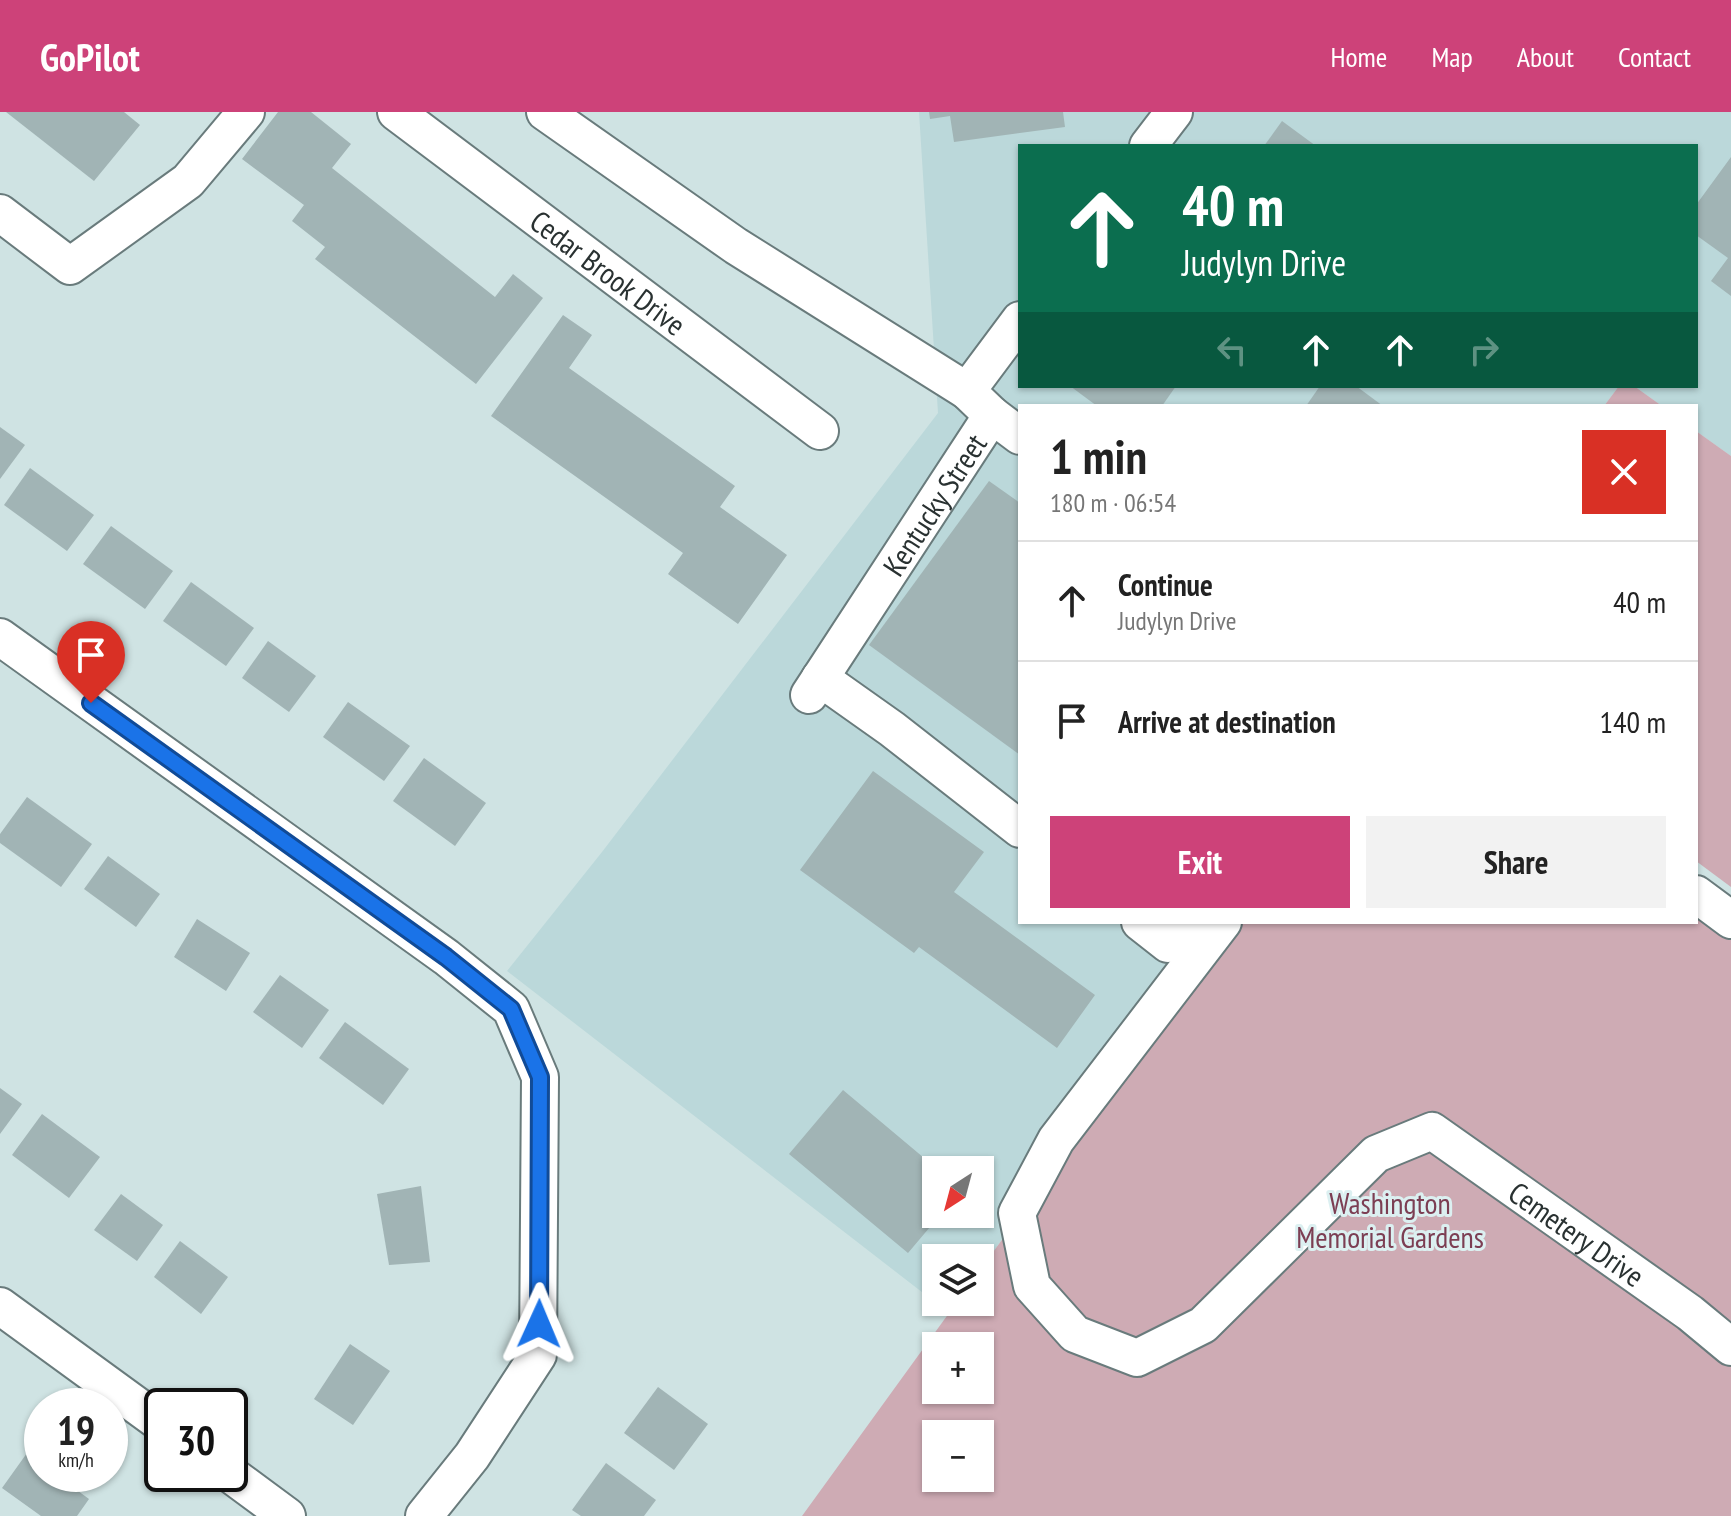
<!DOCTYPE html>
<meta charset="utf-8">
<style>
:root{--surface:#fff;--page:#f2f2f2;--text:#222;--muted:#767676;--line:#e0e0e0;--accent:#cd4279}
body{margin:0;font-family:"PT Sans Narrow",sans-serif;background:var(--page);color:var(--text);height:100vh;display:flex;flex-direction:column;font-size:30px;white-space:nowrap}
*{box-sizing:border-box;margin:0}
p{font-size:26px;color:var(--muted)}
.icon{flex:none;width:44px;height:44px;fill:none;stroke:currentColor;stroke-width:2;stroke-linecap:round;stroke-linejoin:round}
.map{position:relative;flex:1;overflow:hidden}
.sheet{position:absolute;left:1018px;top:292px;width:680px;height:520px;display:flex;flex-direction:column;background:var(--surface);border-radius:0px;box-shadow:0 2px 6px #0004}
.sheet>*{flex:none}
.top-card{position:absolute;left:1018px;top:32px;width:680px;height:244px;border-radius:0px;box-shadow:0 2px 6px #0004;background:#0b6e4f;color:#fff;overflow:hidden}
.needle{width:52px;rotate:216deg}
.buttons{position:absolute;left:922px;top:1044px;display:grid;gap:16px}
.buttons a{display:grid;place-items:center;width:72px;height:72px;border-radius:0px;background:var(--surface);box-shadow:0 2px 6px #0004;font-size:40px}
.speed{position:absolute;left:24px;top:1276px;display:flex;gap:16px;font-size:40px;font-weight:700;text-align:center}
.speed>*{display:grid;place-content:center;width:104px;height:104px;border-radius:50%;background:var(--surface);box-shadow:0 2px 6px #0004;line-height:1}
.speed small{font-size:20px;font-weight:400}
.speed .limit{border:4px solid #111;border-radius:12px;background:#fff;color:#111}
.pin{position:absolute;display:grid;place-items:center;width:68px;height:68px;color:#fff;margin:-82px -34px;border-radius:50% 50% 50% 0;rotate:-45deg;box-shadow:0 0 8px #0007}
.pin .icon{rotate:45deg}
.me{position:absolute;width:88px;margin:-44px;rotate:1deg;stroke-linejoin:round;filter:drop-shadow(0 0 6px #0008)}
.turn{display:flex;align-items:center;gap:28px;height:168px;padding:0 32px;font-size:36px}
.turn .icon{width:104px;height:104px;stroke-width:2.5}
.turn b{display:block;font-size:56px;line-height:68px}
.lanes{display:flex;align-items:center;height:76px;padding:0 32px;background:#0003;justify-content:center;gap:40px;direction:ltr}
.lanes .off{opacity:.35}
.round{display:grid;place-items:center;flex:none;width:84px;height:84px;border-radius:0px;background:var(--page)}
.summary{display:flex;align-items:center;justify-content:space-between;height:136px;padding:0 32px}
h1{font-size:48px;font-weight:800;line-height:60px}
.button{display:flex;gap:16px;margin-top:auto;padding:16px 32px}
.button a{flex:1;height:92px;border-radius:0px;background:var(--accent);color:#fff;font-size:32px;font-weight:800;line-height:92px;text-align:center}
.button a+a{background:var(--page);color:var(--text)}
ul{padding:0;list-style:none}
li{display:flex;align-items:center;gap:24px;height:120px;padding:0 32px;border-top:2px solid var(--line)}
li div{flex:1}
li b{display:block;font-size:30px}
li em{font-style:normal}
header{display:flex;align-items:center;gap:48px;box-sizing:border-box;height:112px;padding:0 40px;background:var(--accent);color:#fff}
header strong{font-size:38px}
nav{display:flex;gap:44px;margin-inline-start:auto;font-size:28px}
.map>svg:first-child{display:block}
.built{fill:#bbd8da;fill-rule:evenodd}
.green{fill:#ceabb4;fill-rule:evenodd}
.building{fill:#a1b4b5}
.lines{fill:none;stroke-linecap:round;stroke-linejoin:round}
.minor-casing{stroke:#697b7c;stroke-width:40}
.minor{stroke:#fff;stroke-width:36}
.route-casing{stroke:#114b97;stroke-width:20}
.route{stroke:#1a73e8;stroke-width:14}
.labels{text-anchor:middle;dominant-baseline:central;stroke-width:6;stroke-linejoin:round;paint-order:stroke}
.street-label{font-size:30px;fill:#293131;stroke:#dcf0f1}
.park-label{font-size:30px;fill:#7c3e53;stroke:#dcf0f1}
</style>
<header>
<strong>GoPilot</strong>
<nav><a>Home</a><a>Map</a><a>About</a><a>Contact</a></nav>
</header>
<div class="map">
<svg width="1731" height="1404" viewBox="0 0 1731 1404">
<rect width="100%" height="100%" fill="#cfe3e3"/>
<path class="built" d="M919 0H1731V344L1696 319V294H1662L1634 274H1696V34H1020V274H1619L1604 294H1020V810H1233L980 1158V1146H936V1190H957L949 1201 507 859 602 740 938 301ZM936 1058H980V1102H936Z"/>
<g class="green">
<path d="M1619 274H1634L1662 294H1604Z"/>
<path d="M1696 319 1731 344V775L1696 749Z"/>
<path d="M1696 767 1731 792V1404H802L957 1190H980V1158L1233 810H1696ZM936 1234H980V1278H936ZM936 1322H980V1366H936Z"/>
</g>
<g class="building">
<path d="M6 0H124L140 13 94 69Z"/>
<path d="M278 0H311L351 32 332 56 495 185 513 162 543 186 476 272 315 147 325 135 292 109 304 93 242 47Z"/>
<path d="M929 0H1063L1065 15 954 30 950 4 930 7Z"/>
<path d="M1282 9 1316 34H1264Z"/>
<path d="M1731 45V184L1711 169 1728 146 1696 123V93Z"/>
<path d="M563 203 592 223 569 256 735 374 720 395 787 443 738 512 668 462 683 441 491 304Z"/>
<path d="M1070 274H1176L1162 294H1097Z"/>
<path d="M1320 274H1356L1383 294H1306Z"/>
<path d="M0 315 25 333 0 367Z"/>
<path d="M30 356 94 403 67 439 4 393Z"/>
<path d="M989 369 1020 391V643L869 533Z"/>
<path d="M111 414 173 459 145 497 83 452Z"/>
<path d="M191 470 254 516 226 554 163 509Z"/>
<path d="M268 529 316 564 289 600 242 566Z"/>
<path d="M348 590 410 634 384 669 323 625Z"/>
<path d="M424 646 486 691 455 734 393 689Z"/>
<path d="M873 659 984 740 954 780 1095 883 1057 936 919 835 914 841 800 758Z"/>
<path d="M27 685 92 732 61 775 0 731V722Z"/>
<path d="M108 744 160 782 136 815 84 777Z"/>
<path d="M197 807 250 841 226 879 174 845Z"/>
<path d="M280 863 329 898 302 936 253 900Z"/>
<path d="M345 910 409 957 383 993 319 946Z"/>
<path d="M0 976 22 992 0 1022Z"/>
<path d="M843 978 936 1056V1102H941L908 1141 789 1042Z"/>
<path d="M42 1002 100 1045 69 1086 12 1043Z"/>
<path d="M421 1074 430 1150 389 1153 377 1082Z"/>
<path d="M121 1082 163 1113 137 1149 94 1118Z"/>
<path d="M180 1129 228 1165 201 1202 154 1165Z"/>
<path d="M350 1232 390 1259 353 1313 314 1287Z"/>
<path d="M658 1275 708 1312 674 1358 624 1321Z"/>
<path d="M27 1341 42 1352V1362H55L89 1387 77 1404H41L2 1376Z"/>
<path d="M606 1351 656 1388 644 1404H581L572 1398Z"/>
</g>
<g class="lines">
<defs>
<g id="minor">
<path id="s1" d="M396 0 820 319"/>
<path d="M545 0 736 134 967 279"/>
<path d="M1148 34 1174 0"/>
<path d="M0 101 70 154 188 69 246 0"/>
<path d="M992 303 1020 324"/>
<path d="M0 525 446 845 511 897 540 965 538 1243 472 1344 424 1404"/>
<path d="M820 566 892 617 1020 717"/>
<path id="s2" d="M809 583 992 303 967 279 1020 208"/>
<path d="M1696 782 1731 808"/>
<path d="M1140 810 1168 832 1185 810"/>
<path id="s3" d="M1223 810 1056 1028 1017 1101 1032 1174 1075 1222 1137 1246 1203 1213 1376 1042 1432 1019 1690 1201 1731 1235"/>
<path d="M0 1194 162 1312"/>
<path d="M230 1362 287 1404"/>
</g>
</defs>
<use href="#minor" class="minor-casing"/>
<use href="#minor" class="minor"/>
</g>
<g class="lines">
<defs>
<path id="route" d="M91 591 446 845 511 897 540 965 539 1212"/>
</defs>
<use href="#route" class="route-casing"/>
<use href="#route" class="route"/>
</g>
<g class="labels">
<g class="street-label">
<text stroke="none"><textPath href="#s1" startOffset="266">Cedar Brook Drive</textPath></text>
<text stroke="none"><textPath href="#s2" startOffset="228">Kentucky Street</textPath></text>
<text stroke="none"><textPath href="#s3" startOffset="1118">Cemetery Drive</textPath></text>
</g>
<g class="park-label">
<text x="1390" y="1090">Washington<tspan x="1390" dy="34">Memorial Gardens</tspan></text>
</g>
</g>
</svg>
<div class="buttons">
<a><svg class="needle" viewBox="-14 -14 28 28"><path d="M0-13l5 13h-10z" fill="#e53935"/><path d="M0 13l5-13h-10z" fill="#767676"/></svg></a>
<a><svg class="icon" aria-label="layers" viewBox="0 0 24 24"><path d="M12 4l9 5-9 5-9-5zM3 14l9 5 9-5"/></svg></a>
<a>+</a>
<a>−</a>
</div>
<div class="speed"><div>19<small>km/h</small></div><div class="limit">30</div></div>
<div class="pin" style="left:91px;top:591px;background:#d93025"><svg class="icon" aria-label="arrive" viewBox="0 0 24 24"><path d="M6 21V4h12l-3 4 3 4H6"/></svg></div>
<svg class="me" style="left:539px;top:1212px" viewBox="-20 -20 40 40"><path d="M0-17L14 15 0 8-14 15z" fill="#1a73e8" stroke="#fff" stroke-width="4"/></svg>
<div class="top-card">
<div class="turn"><svg class="icon" aria-label="ahead" viewBox="0 0 24 24"><path d="M12 20V5M6 11l6-6 6 6"/></svg><div><b>40 m</b>Judylyn Drive</div></div>
<div class="lanes"><svg class="icon off" aria-label="left" viewBox="0 0 24 24"><path d="M17 20v-9H6M10 6l-5 5 5 5"/></svg><svg class="icon" aria-label="ahead" viewBox="0 0 24 24"><path d="M12 20V5M6 11l6-6 6 6"/></svg><svg class="icon" aria-label="ahead" viewBox="0 0 24 24"><path d="M12 20V5M6 11l6-6 6 6"/></svg><svg class="icon off" aria-label="right" viewBox="0 0 24 24"><path d="M7 20v-9h11M14 6l5 5-5 5"/></svg></div>
</div>
<section class="sheet">
<div class="summary"><div><h1>1 min</h1><p>180 m · 06:54</p></div><a class="round" style="background:#d93025;color:#fff"><svg class="icon" aria-label="close" viewBox="0 0 24 24"><path d="M6 6l12 12M18 6L6 18"/></svg></a></div>
<ul>
<li><svg class="icon" aria-label="ahead" viewBox="0 0 24 24"><path d="M12 20V5M6 11l6-6 6 6"/></svg><div><b>Continue</b><p>Judylyn Drive</p></div><em>40 m</em></li>
<li><svg class="icon" aria-label="arrive" viewBox="0 0 24 24"><path d="M6 21V4h12l-3 4 3 4H6"/></svg><div><b>Arrive at destination</b></div><em>140 m</em></li>
</ul>
<div class="button"><a>Exit</a><a>Share</a></div>
</section>
</div>
